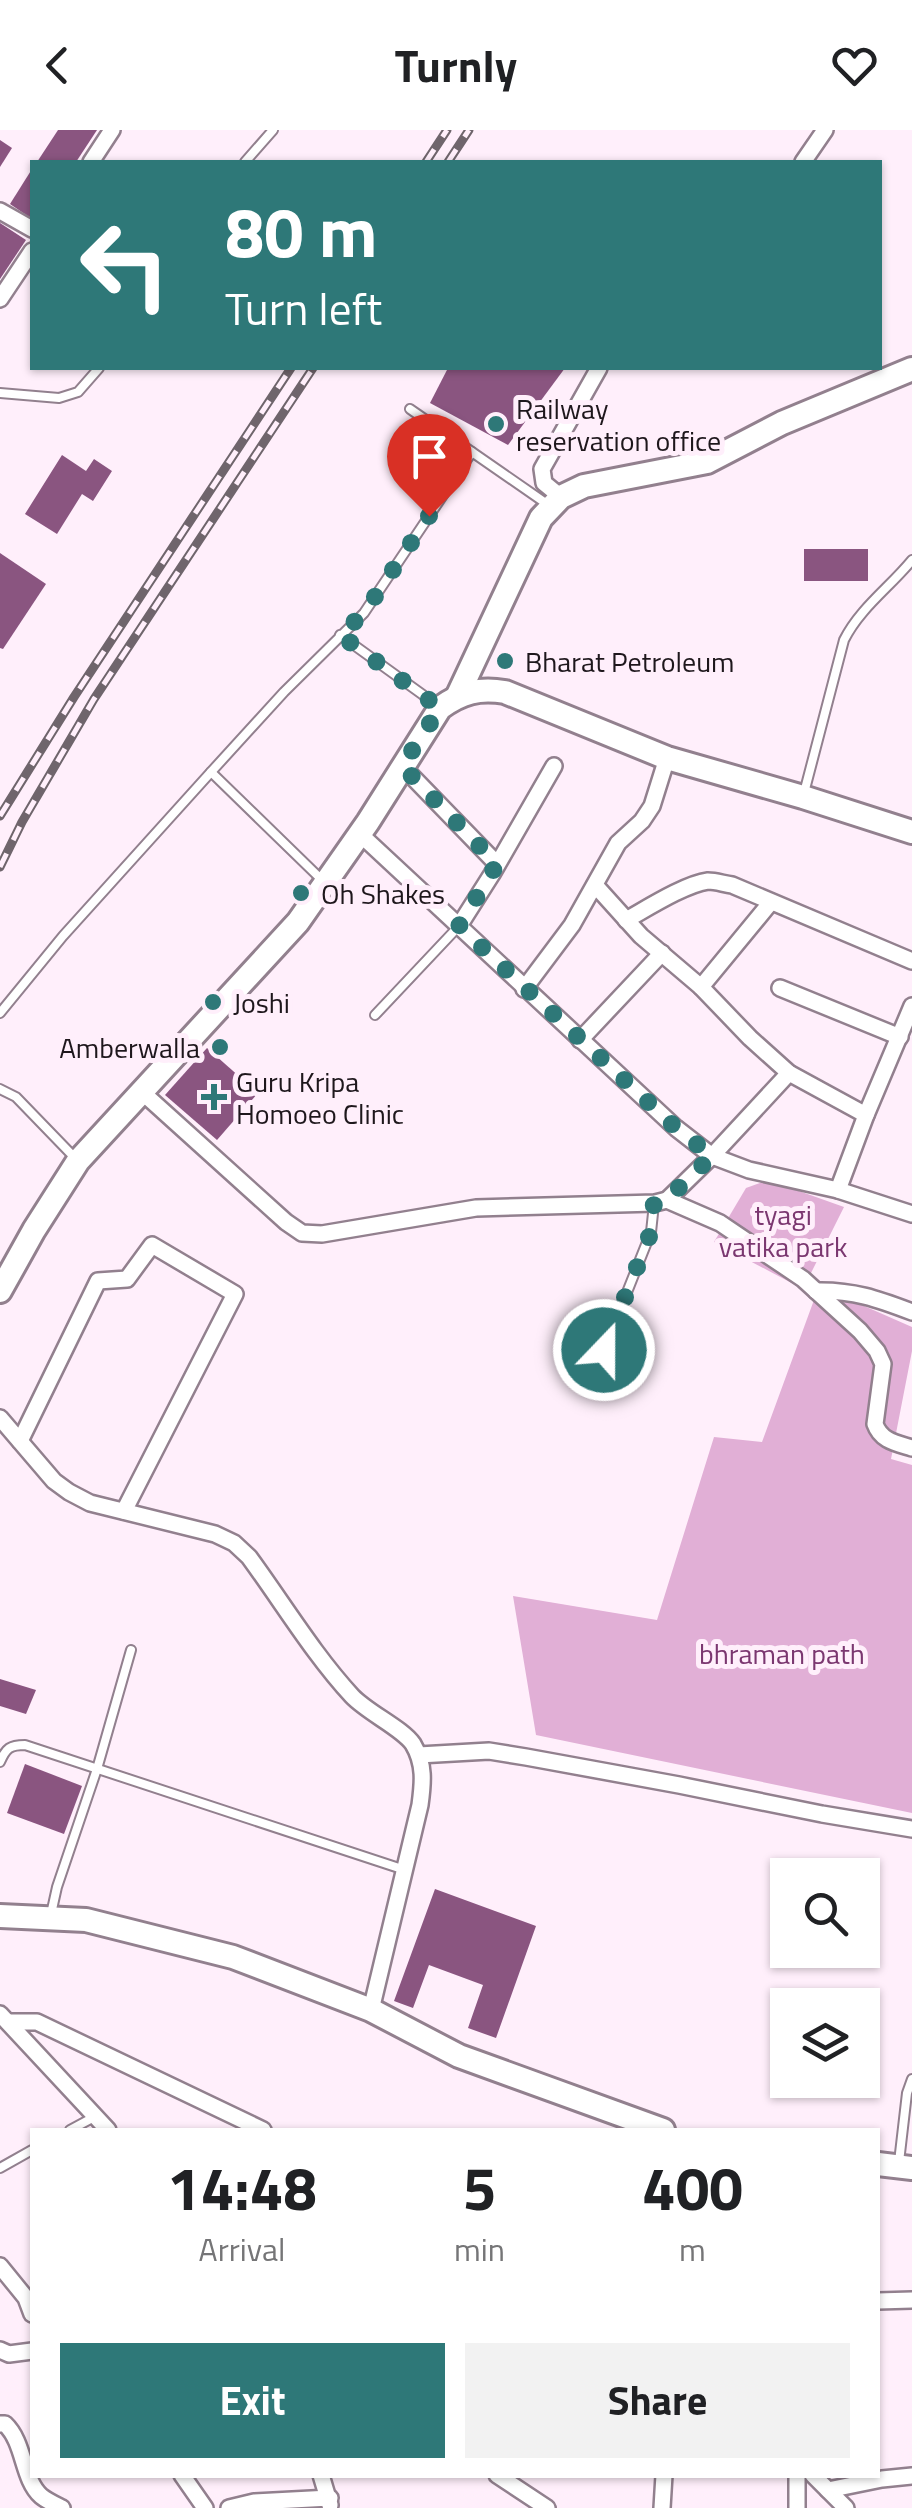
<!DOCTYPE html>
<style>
:root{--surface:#fff;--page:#f2f2f2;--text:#202124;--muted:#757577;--accent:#2e7878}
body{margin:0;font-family:"Titillium Web",sans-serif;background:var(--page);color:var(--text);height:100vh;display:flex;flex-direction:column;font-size:38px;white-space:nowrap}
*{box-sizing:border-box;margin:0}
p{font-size:32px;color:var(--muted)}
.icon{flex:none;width:55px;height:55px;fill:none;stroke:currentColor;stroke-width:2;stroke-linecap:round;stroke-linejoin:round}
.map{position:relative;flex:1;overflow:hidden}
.drawer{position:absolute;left:30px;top:1998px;width:850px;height:350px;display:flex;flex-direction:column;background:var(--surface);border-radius:0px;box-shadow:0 2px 8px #0004}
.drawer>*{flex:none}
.top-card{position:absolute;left:30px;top:30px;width:852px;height:210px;border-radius:0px;box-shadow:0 2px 8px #0004;background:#2e7878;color:#fff;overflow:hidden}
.tools{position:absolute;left:770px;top:1728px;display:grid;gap:20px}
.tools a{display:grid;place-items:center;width:110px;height:110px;border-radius:0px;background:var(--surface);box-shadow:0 2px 8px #0004;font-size:50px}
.pin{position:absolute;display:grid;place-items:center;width:85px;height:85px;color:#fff;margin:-102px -42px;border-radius:50% 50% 50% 0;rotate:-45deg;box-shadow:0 0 10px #0007}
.pin .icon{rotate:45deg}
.me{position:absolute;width:110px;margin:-55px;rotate:22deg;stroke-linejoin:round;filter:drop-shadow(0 0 8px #0008)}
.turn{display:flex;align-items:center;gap:35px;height:210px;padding:0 30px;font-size:45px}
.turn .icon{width:130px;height:130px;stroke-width:2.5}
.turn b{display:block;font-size:70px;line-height:85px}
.eta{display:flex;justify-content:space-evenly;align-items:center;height:170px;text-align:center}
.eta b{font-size:60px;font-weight:700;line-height:70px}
.primary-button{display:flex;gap:20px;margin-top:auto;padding:20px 30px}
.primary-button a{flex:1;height:115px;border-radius:0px;background:var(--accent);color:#fff;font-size:40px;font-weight:700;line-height:115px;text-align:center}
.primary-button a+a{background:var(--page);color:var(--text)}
header{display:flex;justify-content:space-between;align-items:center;height:130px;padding:0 30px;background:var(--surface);font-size:45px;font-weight:700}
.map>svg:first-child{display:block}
.green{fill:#e1afd6}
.building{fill:#8a5580}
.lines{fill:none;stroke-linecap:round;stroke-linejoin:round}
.lane-casing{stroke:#92808e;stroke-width:12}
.street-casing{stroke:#92808e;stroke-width:20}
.secondary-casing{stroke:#92808e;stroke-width:28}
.lane{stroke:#fff;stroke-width:8}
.street{stroke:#fff;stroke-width:15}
.secondary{stroke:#fff;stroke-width:22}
.rail-casing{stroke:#6f656c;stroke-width:9}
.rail{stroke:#ffeffb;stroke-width:5;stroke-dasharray:15;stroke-linecap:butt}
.route{stroke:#2e7878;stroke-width:18;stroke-dasharray:0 32.4}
.poi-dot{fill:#2e7878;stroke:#ffeffb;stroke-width:4}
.labels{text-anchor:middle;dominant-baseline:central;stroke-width:10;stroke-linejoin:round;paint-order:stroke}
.poi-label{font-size:28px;fill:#1e171c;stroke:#ffeffb;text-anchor:start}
.park-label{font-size:28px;fill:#7b3770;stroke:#ffeffb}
</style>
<header><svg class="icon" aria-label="back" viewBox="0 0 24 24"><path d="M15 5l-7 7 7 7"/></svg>Turnly<svg class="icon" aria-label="heart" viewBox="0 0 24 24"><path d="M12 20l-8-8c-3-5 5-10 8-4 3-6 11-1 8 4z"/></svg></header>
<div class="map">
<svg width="912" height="2378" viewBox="0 0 912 2378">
<rect width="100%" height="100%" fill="#ffeffb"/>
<g class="green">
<path d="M768 1050 844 1077 803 1159 714 1112 746 1058Z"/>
<path d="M818 1159 830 1161 912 1197V1221L891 1329 912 1335V1683L536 1605 513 1466 657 1490 714 1307 762 1312Z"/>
</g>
<g class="building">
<path d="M58 0H97L76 32H37Z"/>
<path d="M0 10 12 18 0 37Z"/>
<path d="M32 39V89L10 74Z"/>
<path d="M0 93 26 110 0 149Z"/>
<path d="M448 238H565L508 315 430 273Z"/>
<path d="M62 325 86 341 94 329 112 341 93 371 82 364 57 404 25 384Z"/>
<rect x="804" y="419" width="64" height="32"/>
<path d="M0 423 46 454 3 519 0 518Z"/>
<path d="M207 918 258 963 217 1010 165 965Z"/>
<path d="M0 1549 36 1560 26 1584 0 1576Z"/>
<path d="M25 1634 82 1656 64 1704 7 1683Z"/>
<path d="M435 1759 536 1796 496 1908 468 1898 483 1855 429 1835 413 1878 394 1871Z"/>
</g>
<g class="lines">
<defs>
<g id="lane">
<path d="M245 32 273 0"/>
<path d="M0 263 59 268 78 262 99 238"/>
<path d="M410 279 547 374"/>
<path d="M340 505 437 575"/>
<path d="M211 642 284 562 364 483 472 322"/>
<path d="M804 663 844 510C860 478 890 457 912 430"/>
<path d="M0 883 63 806 211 642 322 750"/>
<path d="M375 885 458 797"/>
<path d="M0 959 16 967 75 1028"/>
<path d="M604 1220 651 1102 654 1074"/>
<path d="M0 1632C6 1618 10 1615 25 1615L405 1740"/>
<path d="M51 1784 57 1757 97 1639 131 1520"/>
<path d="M70 2000 96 1986"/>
<path d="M899 2032 907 1963 912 1949"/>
<path d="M0 2038 32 2020"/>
</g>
<g id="street">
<path d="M91 32 112 0"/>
<path d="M803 32 825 0"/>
<path d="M0 81 32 99"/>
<path d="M0 169 32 121"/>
<path d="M561 367 544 353 542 339 599 238"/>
<path d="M402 636 497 734"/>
<path d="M360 704 676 998 712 1026 749 1040 838 1060"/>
<path d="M595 755 641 806 701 857"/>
<path d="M771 772 701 857 750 908 789 943 866 985"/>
<path d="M626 790C646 779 685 754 708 751 716 751 724 754 732 755L912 831"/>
<path d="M459 796 492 744 554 636"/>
<path d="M780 858 900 907"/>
<path d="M524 859 572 795 618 713 642 691 652 676 667 628"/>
<path d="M912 876 866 985 838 1060 912 1084"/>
<path d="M580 910 662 823"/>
<path d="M142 962 286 1092 302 1103 322 1104 476 1078 655 1073 667 1070 720 1093 803 1149 860 1201 877 1221 883 1234 875 1294C881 1311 896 1313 912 1318"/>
<path d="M667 1070 712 1026 789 943"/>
<path d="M816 1161C853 1160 878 1169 912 1182"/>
<path d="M0 1288 54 1351 69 1362 90 1373 215 1404 234 1413 249 1427C282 1472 314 1525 352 1566 368 1583 402 1598 413 1614 425 1634 423 1653 420 1675L371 1880"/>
<path d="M20 1311 98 1151 127 1149 152 1115 235 1164 124 1381"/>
<path d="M419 1625 489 1621 526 1627 679 1655 822 1684 912 1699"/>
<path d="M0 1884 108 2000"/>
<path d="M8 1892H37L263 2000"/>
<path d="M0 2136 26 2168 32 2184"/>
<path d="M878 2171 912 2170"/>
<path d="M0 2220 9 2224 32 2221"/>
<path d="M0 2294H5C25 2313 22 2349 41 2366 47 2371 56 2375 62 2378"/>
<path d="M182 2345 205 2378"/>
<path d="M321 2345 330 2375"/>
<path d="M497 2345 547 2378"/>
<path d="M813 2345 846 2378"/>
<path d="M828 2360 882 2349 912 2346"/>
<path d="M229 2378 254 2372 330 2368"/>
<path d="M662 2378 664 2345"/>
<path d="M797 2378V2345"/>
</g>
<g id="secondary">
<path d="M458 565 541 388 561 367 584 356 707 332 782 293 912 239"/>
<path d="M0 1161 34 1100 78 1031 298 792 368 692 440 578C462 562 479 558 505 562L667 628 803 667 912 702"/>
<path d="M0 1786 86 1790 233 1827 371 1880 459 1926 663 2000"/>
<path d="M878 2034 912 2038"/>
</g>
</defs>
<use href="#lane" class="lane-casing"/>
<use href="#street" class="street-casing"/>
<use href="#secondary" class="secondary-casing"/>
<use href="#lane" class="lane"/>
<use href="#street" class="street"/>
<use href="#secondary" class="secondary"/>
<defs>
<g id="rail">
<path d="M426 32 447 0"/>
<path d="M448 32 469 0"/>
<path d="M0 686 74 567 291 238"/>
<path d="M0 737 22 692 94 569 313 238"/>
</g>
</defs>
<use href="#rail" class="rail-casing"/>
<use href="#rail" class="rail"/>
</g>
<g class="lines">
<path class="route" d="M429 386 364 483 340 505 440 578 402 636 497 734 459 796 676 998 712 1026 666 1070 654 1073 651 1102 604 1220"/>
</g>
<g class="poi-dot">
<circle cx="496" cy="294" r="10"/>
<circle cx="505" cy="531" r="10"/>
<circle cx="301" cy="763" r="10"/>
<circle cx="213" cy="872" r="10"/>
<circle cx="220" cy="917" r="10"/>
<path d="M209 952h10v10h10v10h-10v10h-10v-10h-10v-10h10z"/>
</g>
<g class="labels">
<g class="poi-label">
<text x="516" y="278">Railway<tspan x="516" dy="32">reservation office</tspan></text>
<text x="525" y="531">Bharat Petroleum</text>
<text x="321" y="763">Oh Shakes</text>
<text x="233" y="872">Joshi</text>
<text x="200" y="917" text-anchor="end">Amberwalla</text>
<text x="236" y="951">Guru Kripa<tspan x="236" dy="32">Homoeo Clinic</tspan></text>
</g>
<g class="park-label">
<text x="783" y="1084">tyagi<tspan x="783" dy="32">vatika park</tspan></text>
<text x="782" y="1523">bhraman path</text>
</g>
</g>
</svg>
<div class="tools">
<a><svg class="icon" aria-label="search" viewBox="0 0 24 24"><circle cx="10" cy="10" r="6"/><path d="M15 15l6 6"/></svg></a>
<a><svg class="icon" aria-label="layers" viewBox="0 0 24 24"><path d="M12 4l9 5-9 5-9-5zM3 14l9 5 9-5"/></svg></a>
</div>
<div class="pin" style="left:429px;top:386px;background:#d93025"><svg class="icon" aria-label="arrive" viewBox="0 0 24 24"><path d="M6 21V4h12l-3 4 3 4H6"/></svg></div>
<svg class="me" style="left:604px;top:1220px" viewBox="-20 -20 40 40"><circle r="17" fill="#2e7878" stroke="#fff" stroke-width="3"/><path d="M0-11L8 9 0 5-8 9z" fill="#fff"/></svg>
<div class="top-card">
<div class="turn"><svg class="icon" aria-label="left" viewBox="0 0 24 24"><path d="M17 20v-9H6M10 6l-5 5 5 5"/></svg><div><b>80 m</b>Turn left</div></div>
</div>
<section class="drawer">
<div class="eta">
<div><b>14:48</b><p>Arrival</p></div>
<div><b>5</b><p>min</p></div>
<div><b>400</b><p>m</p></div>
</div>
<div class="primary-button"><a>Exit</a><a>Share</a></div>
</section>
</div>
